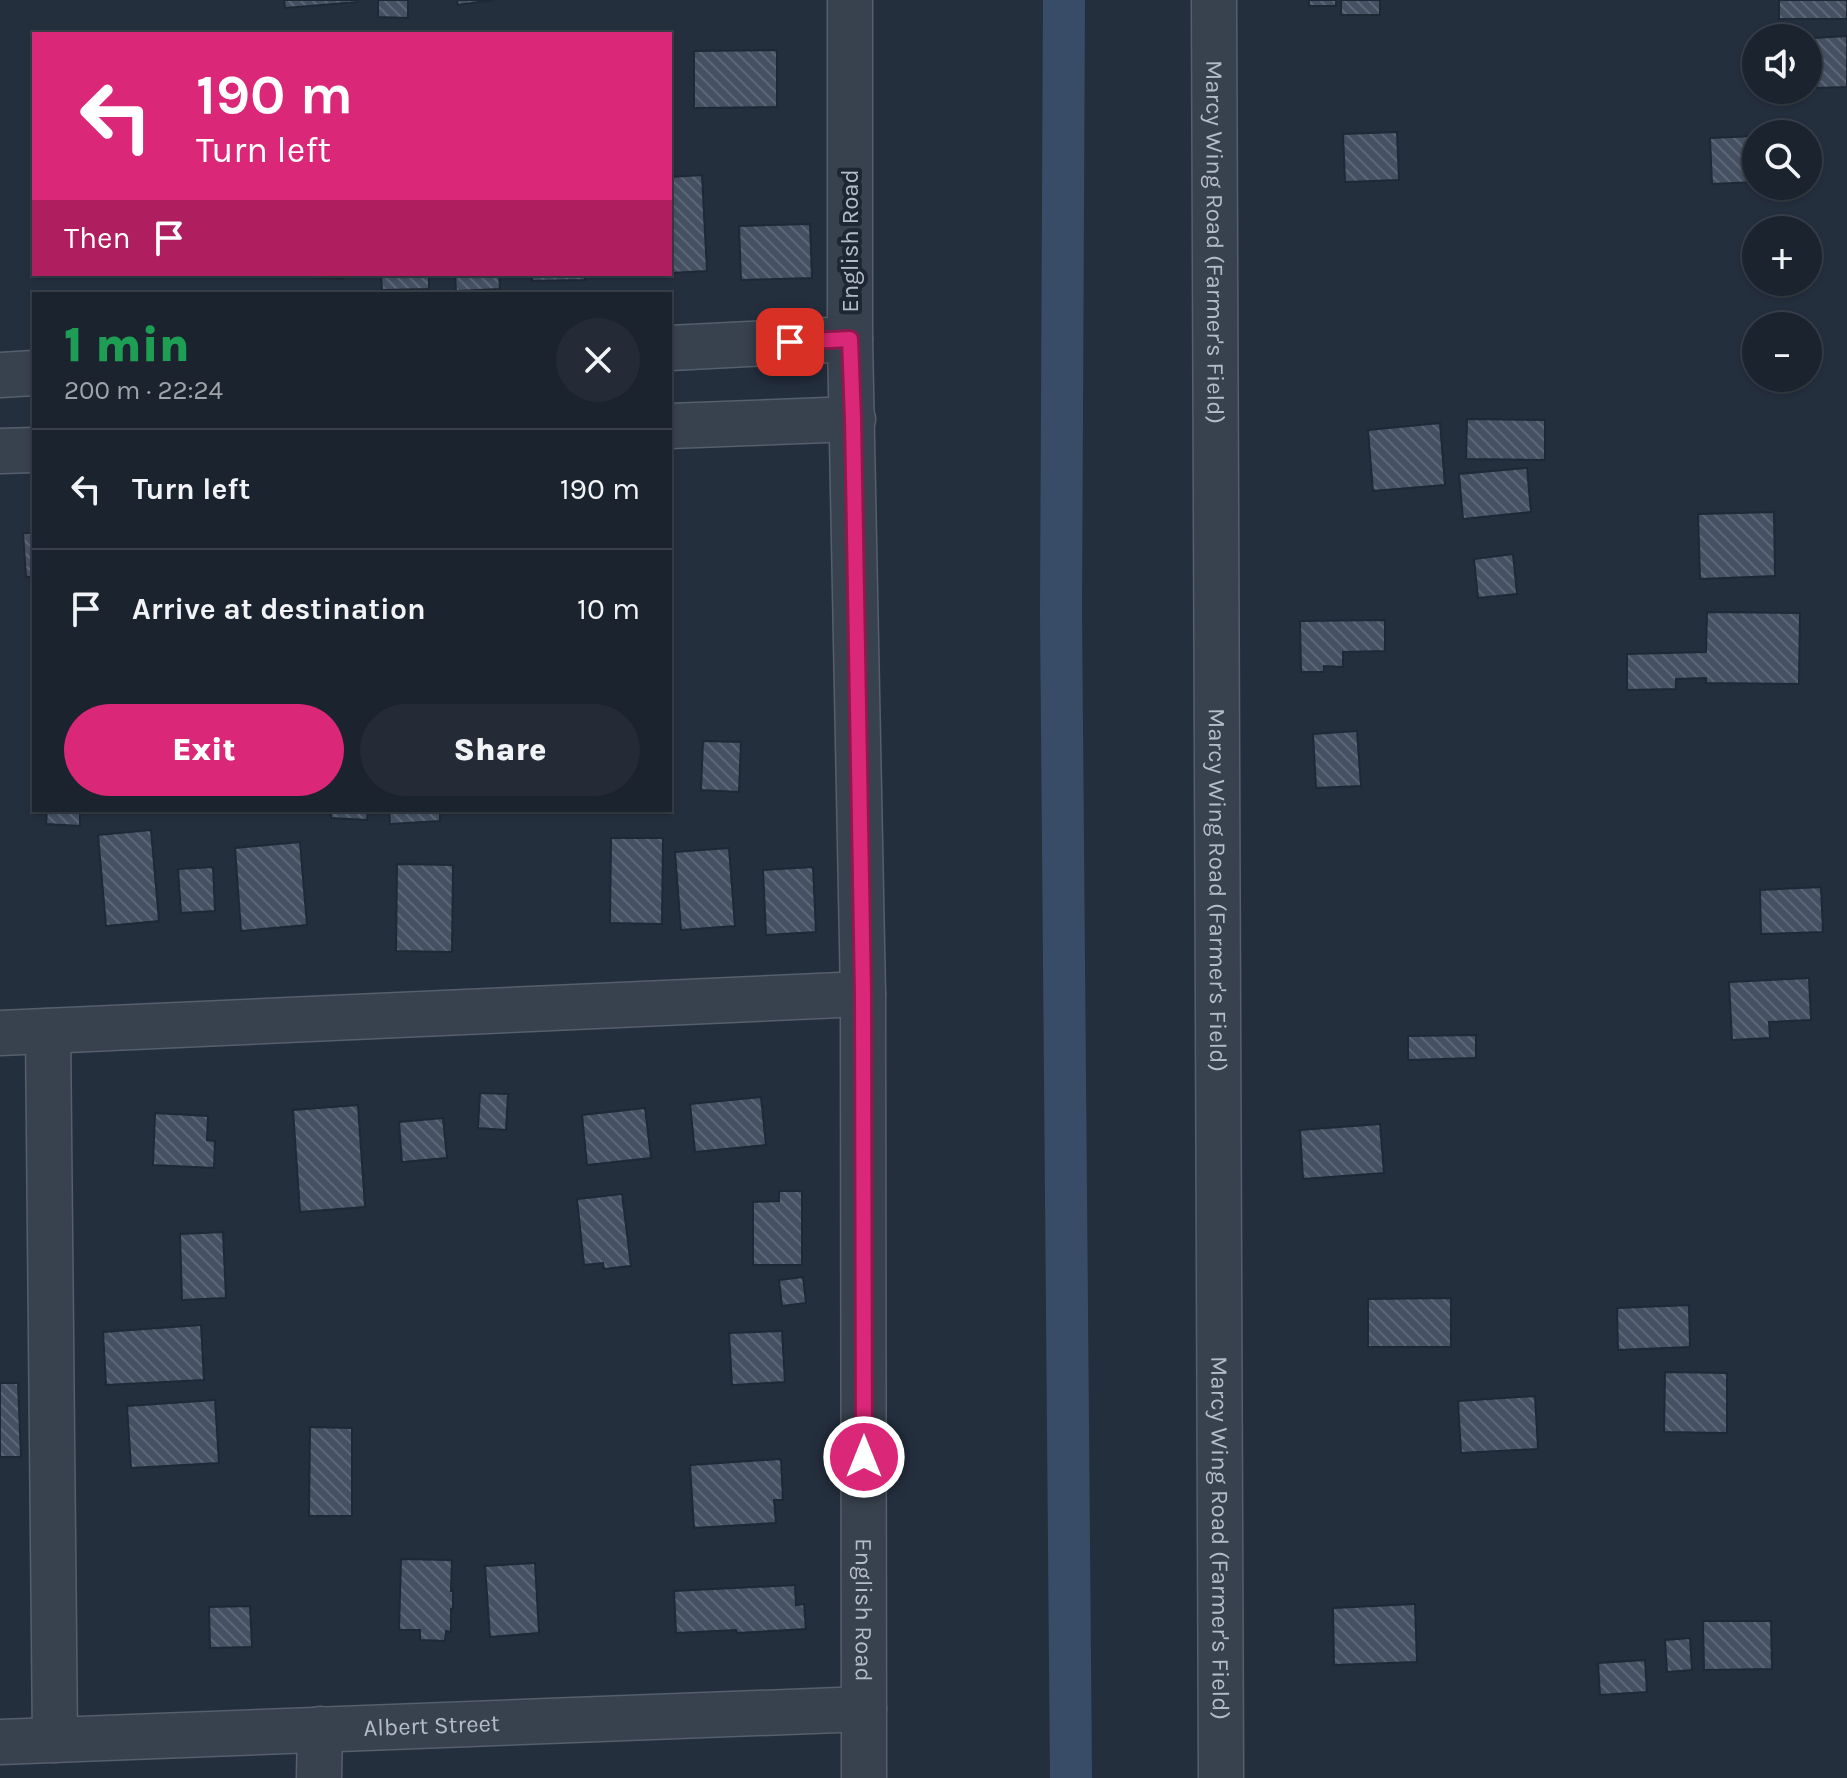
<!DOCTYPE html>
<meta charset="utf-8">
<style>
:root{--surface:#1b232e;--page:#242b36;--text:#f1f3f6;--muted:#a0a4aa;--line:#39404a;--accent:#db2777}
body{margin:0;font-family:Karla,sans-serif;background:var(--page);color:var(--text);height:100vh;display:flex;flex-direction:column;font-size:30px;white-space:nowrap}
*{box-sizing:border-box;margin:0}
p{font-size:26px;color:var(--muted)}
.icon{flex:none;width:44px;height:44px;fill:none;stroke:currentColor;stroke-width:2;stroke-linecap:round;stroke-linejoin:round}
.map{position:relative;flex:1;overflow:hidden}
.details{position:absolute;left:32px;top:292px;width:640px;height:520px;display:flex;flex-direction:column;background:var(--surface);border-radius:0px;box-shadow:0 2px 6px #0004,0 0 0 2px var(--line)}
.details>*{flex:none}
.banner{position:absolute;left:32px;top:32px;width:640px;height:244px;border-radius:0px;box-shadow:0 2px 6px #0004,0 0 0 2px var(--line);background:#db2777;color:#fff;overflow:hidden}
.tools{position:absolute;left:1742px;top:24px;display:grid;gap:16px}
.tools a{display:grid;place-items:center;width:80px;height:80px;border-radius:50%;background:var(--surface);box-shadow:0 2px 6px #0004,0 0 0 2px var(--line);font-size:40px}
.pin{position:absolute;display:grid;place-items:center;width:68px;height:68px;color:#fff;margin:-34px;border-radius:16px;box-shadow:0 4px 12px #0006}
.me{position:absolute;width:88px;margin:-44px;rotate:0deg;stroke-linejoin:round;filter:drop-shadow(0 0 6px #0008)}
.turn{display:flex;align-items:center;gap:28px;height:168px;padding:0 32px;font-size:36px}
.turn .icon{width:104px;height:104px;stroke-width:2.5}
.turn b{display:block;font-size:56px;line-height:68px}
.then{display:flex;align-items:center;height:76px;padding:0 32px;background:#0003;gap:16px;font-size:30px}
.round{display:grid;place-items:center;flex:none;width:84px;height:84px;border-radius:42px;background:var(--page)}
.headline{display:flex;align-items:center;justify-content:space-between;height:136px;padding:0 32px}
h1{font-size:48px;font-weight:800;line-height:60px;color:#1e9e55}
.cta{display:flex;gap:16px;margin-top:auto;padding:16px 32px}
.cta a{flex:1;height:92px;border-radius:48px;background:var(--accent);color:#fff;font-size:32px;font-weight:800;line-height:92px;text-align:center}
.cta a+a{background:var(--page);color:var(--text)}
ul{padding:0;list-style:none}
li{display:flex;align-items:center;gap:24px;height:120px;padding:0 32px;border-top:2px solid var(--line)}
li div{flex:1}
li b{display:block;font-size:30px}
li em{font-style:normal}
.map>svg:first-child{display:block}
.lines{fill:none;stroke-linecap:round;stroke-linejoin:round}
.canal{stroke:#394c67;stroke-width:42}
.building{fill:url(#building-back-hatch);stroke:#1f2835;stroke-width:2}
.street-casing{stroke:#565f6c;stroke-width:47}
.street{stroke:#38414e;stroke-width:44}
.route-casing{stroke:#8e194d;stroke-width:20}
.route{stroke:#db2777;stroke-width:14}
.labels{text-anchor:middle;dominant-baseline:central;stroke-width:8;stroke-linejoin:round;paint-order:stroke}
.street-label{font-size:24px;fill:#b4bcc9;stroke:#1d2633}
</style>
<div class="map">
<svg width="1847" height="1778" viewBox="0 0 1847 1778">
<defs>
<pattern id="building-back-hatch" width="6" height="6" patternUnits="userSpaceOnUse" patternTransform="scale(2)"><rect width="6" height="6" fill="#455162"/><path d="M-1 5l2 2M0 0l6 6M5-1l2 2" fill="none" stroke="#5d6877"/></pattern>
</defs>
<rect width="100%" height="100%" fill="#242f3e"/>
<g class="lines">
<path class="canal" d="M1064 0 1061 612 1071 1778"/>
</g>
<g class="building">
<path d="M284 0H358V2L285 8Z"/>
<path d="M378 0H408V18L378 17Z"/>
<path d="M457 0H494L458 5Z"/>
<rect x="1309" y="0" width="27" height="6"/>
<rect x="1341" y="0" width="39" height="15"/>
<rect x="1779" y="0" width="68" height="19"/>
<path d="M1847 36V87L1817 88 1814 38Z"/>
<path d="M777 50V107L694 108V51Z"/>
<path d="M1397 132 1399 180 1345 182 1343 134Z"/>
<path d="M1756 136V182L1712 184 1710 138Z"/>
<path d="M702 175 707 271 670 273V177Z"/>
<path d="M810 224 812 278 741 280 739 226Z"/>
<path d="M292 274H343V279L292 276Z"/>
<path d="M381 274H429V289L382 290Z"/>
<path d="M455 274H499L500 289 456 291Z"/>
<path d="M532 274H585V280L532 281Z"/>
<path d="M1467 419 1545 420V460L1466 459Z"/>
<path d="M1440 423 1445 485 1373 491 1368 430Z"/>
<path d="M1527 468 1531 512 1463 519 1459 474Z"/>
<path d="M1774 512 1775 576 1700 579 1698 514Z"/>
<path d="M23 533H34V577H26Z"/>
<path d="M1513 554 1517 594 1478 598 1474 559Z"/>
<path d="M1707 612 1800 613 1799 684 1706 683V678L1676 679V689L1627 690V654L1706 652Z"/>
<path d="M1385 620V651L1343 652V667L1324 666V672H1301L1300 621Z"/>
<path d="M1357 731 1361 786 1316 788 1313 734Z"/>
<path d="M703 741 741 742 739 792 701 790Z"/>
<path d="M47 810H80V826L46 824Z"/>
<path d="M331 810H368L367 820 331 818Z"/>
<path d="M389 810H440V821L390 824Z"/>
<path d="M151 830 159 921 106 926 98 835Z"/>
<path d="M611 838H663L662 924 610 923Z"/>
<path d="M300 842 307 925 241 931 235 848Z"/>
<path d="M729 848 735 926 681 930 675 852Z"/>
<path d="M397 864 453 865 452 952 396 951Z"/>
<path d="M213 867 215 911 181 913 178 869Z"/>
<path d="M813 867 816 932 766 935 763 870Z"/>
<path d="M1821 887 1823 932 1761 934 1760 890Z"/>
<path d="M1809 978 1811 1020 1769 1022 1770 1038 1732 1040 1729 982Z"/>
<path d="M1476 1035V1058L1408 1060V1036Z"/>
<path d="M480 1093 508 1094 506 1130 478 1128Z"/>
<path d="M761 1097 766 1145 695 1152 690 1104Z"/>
<path d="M358 1105 365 1207 300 1212 293 1110Z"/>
<path d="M645 1108 651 1158 587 1165 582 1115Z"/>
<path d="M155 1113 208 1116 207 1140 215 1141 214 1168 153 1165Z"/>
<path d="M443 1118 447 1158 402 1162 399 1122Z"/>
<path d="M1380 1124 1384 1173 1303 1179 1300 1130Z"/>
<path d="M779 1191H802V1265H753V1202L779 1201Z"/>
<path d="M622 1194 631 1266 604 1269 603 1263 584 1265 577 1199Z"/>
<path d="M223 1232 226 1298 182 1300 180 1234Z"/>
<path d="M803 1277 806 1303 782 1306 779 1280Z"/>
<path d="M1451 1298V1347H1368V1299Z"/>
<path d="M1689 1305 1690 1347 1618 1350 1617 1308Z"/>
<path d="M201 1325 204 1380 106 1385 103 1332Z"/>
<path d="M782 1331 785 1382 732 1385 729 1333Z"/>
<path d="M1665 1372 1727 1373V1433L1664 1432Z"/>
<path d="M0 1383H18L21 1457H0Z"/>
<path d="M1535 1396 1538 1449 1461 1453 1458 1401Z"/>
<path d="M215 1400 219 1463 131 1468 127 1406Z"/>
<path d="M310 1427 352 1428V1516H309Z"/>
<path d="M781 1459 783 1500H774L776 1523 694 1528 690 1465Z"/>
<path d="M401 1559 452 1560 451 1591H453V1609H451V1632L446 1631 445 1641 420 1640V1630H399Z"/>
<path d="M535 1563 539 1633 490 1637 485 1566Z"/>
<path d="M795 1585 796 1605 804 1604 806 1629 737 1633 736 1630 676 1633 674 1591Z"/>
<path d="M1415 1604 1417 1662 1334 1665 1333 1608Z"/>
<path d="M250 1606 252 1647 210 1648 209 1607Z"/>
<path d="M1703 1621H1771L1772 1669 1704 1670Z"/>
<path d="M1690 1638 1692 1670 1667 1672 1665 1640Z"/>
<path d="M1645 1660 1647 1692 1600 1695 1598 1663Z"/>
</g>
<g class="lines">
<defs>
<g id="street">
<path id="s1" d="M850 0V339L863 994 864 1778"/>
<path id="s2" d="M1214 0 1221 1778"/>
<path d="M670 348 850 339"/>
<path d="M0 375 34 373"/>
<path d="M670 426 853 419"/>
<path d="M0 451 34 450"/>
<path d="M48 1031 55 1740"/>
<path d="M0 1033 863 994"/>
<path id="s3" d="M0 1742 864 1709"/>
<path d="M319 1778 320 1729"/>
</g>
</defs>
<use href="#street" class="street-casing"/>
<use href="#street" class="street"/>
</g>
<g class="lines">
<defs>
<path id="route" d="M790 342 850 339 853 419 863 994 864 1457"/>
</defs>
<use href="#route" class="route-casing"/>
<use href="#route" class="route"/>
</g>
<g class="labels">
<g class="street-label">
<text transform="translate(850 241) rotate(-90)">English Road</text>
<text stroke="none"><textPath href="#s2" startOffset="242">Marcy Wing Road (Farmer's Field)</textPath></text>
<text stroke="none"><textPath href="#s2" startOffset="890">Marcy Wing Road (Farmer's Field)</textPath></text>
<text stroke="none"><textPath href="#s2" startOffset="1538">Marcy Wing Road (Farmer's Field)</textPath></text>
<text stroke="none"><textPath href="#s1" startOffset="1610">English Road</textPath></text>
<text stroke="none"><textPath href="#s3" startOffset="432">Albert Street</textPath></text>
</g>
</g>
</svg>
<div class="tools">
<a><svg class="icon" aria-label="sound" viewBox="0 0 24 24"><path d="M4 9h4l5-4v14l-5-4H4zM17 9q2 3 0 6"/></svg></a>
<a><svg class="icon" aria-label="search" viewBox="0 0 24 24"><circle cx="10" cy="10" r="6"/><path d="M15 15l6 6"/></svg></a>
<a>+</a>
<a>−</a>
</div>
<div class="pin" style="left:790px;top:342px;background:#d93025"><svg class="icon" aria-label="arrive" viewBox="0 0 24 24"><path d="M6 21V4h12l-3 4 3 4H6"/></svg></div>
<svg class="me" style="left:864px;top:1457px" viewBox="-20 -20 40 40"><circle r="17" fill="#db2777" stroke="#fff" stroke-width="3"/><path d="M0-11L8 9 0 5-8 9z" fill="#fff"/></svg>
<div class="banner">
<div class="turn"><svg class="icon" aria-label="left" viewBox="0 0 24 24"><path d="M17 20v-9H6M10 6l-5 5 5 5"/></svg><div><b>190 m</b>Turn left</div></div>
<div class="then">Then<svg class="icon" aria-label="arrive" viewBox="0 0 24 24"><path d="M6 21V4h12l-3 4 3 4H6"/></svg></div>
</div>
<section class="details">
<div class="headline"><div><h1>1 min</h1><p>200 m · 22:24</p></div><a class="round"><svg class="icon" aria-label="close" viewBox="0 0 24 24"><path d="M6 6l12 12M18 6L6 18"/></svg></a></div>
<ul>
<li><svg class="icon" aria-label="left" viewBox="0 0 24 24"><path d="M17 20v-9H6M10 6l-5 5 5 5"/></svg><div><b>Turn left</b></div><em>190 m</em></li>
<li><svg class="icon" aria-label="arrive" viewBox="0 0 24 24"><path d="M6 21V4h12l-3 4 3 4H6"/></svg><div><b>Arrive at destination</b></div><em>10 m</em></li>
</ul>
<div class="cta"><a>Exit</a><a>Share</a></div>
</section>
</div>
